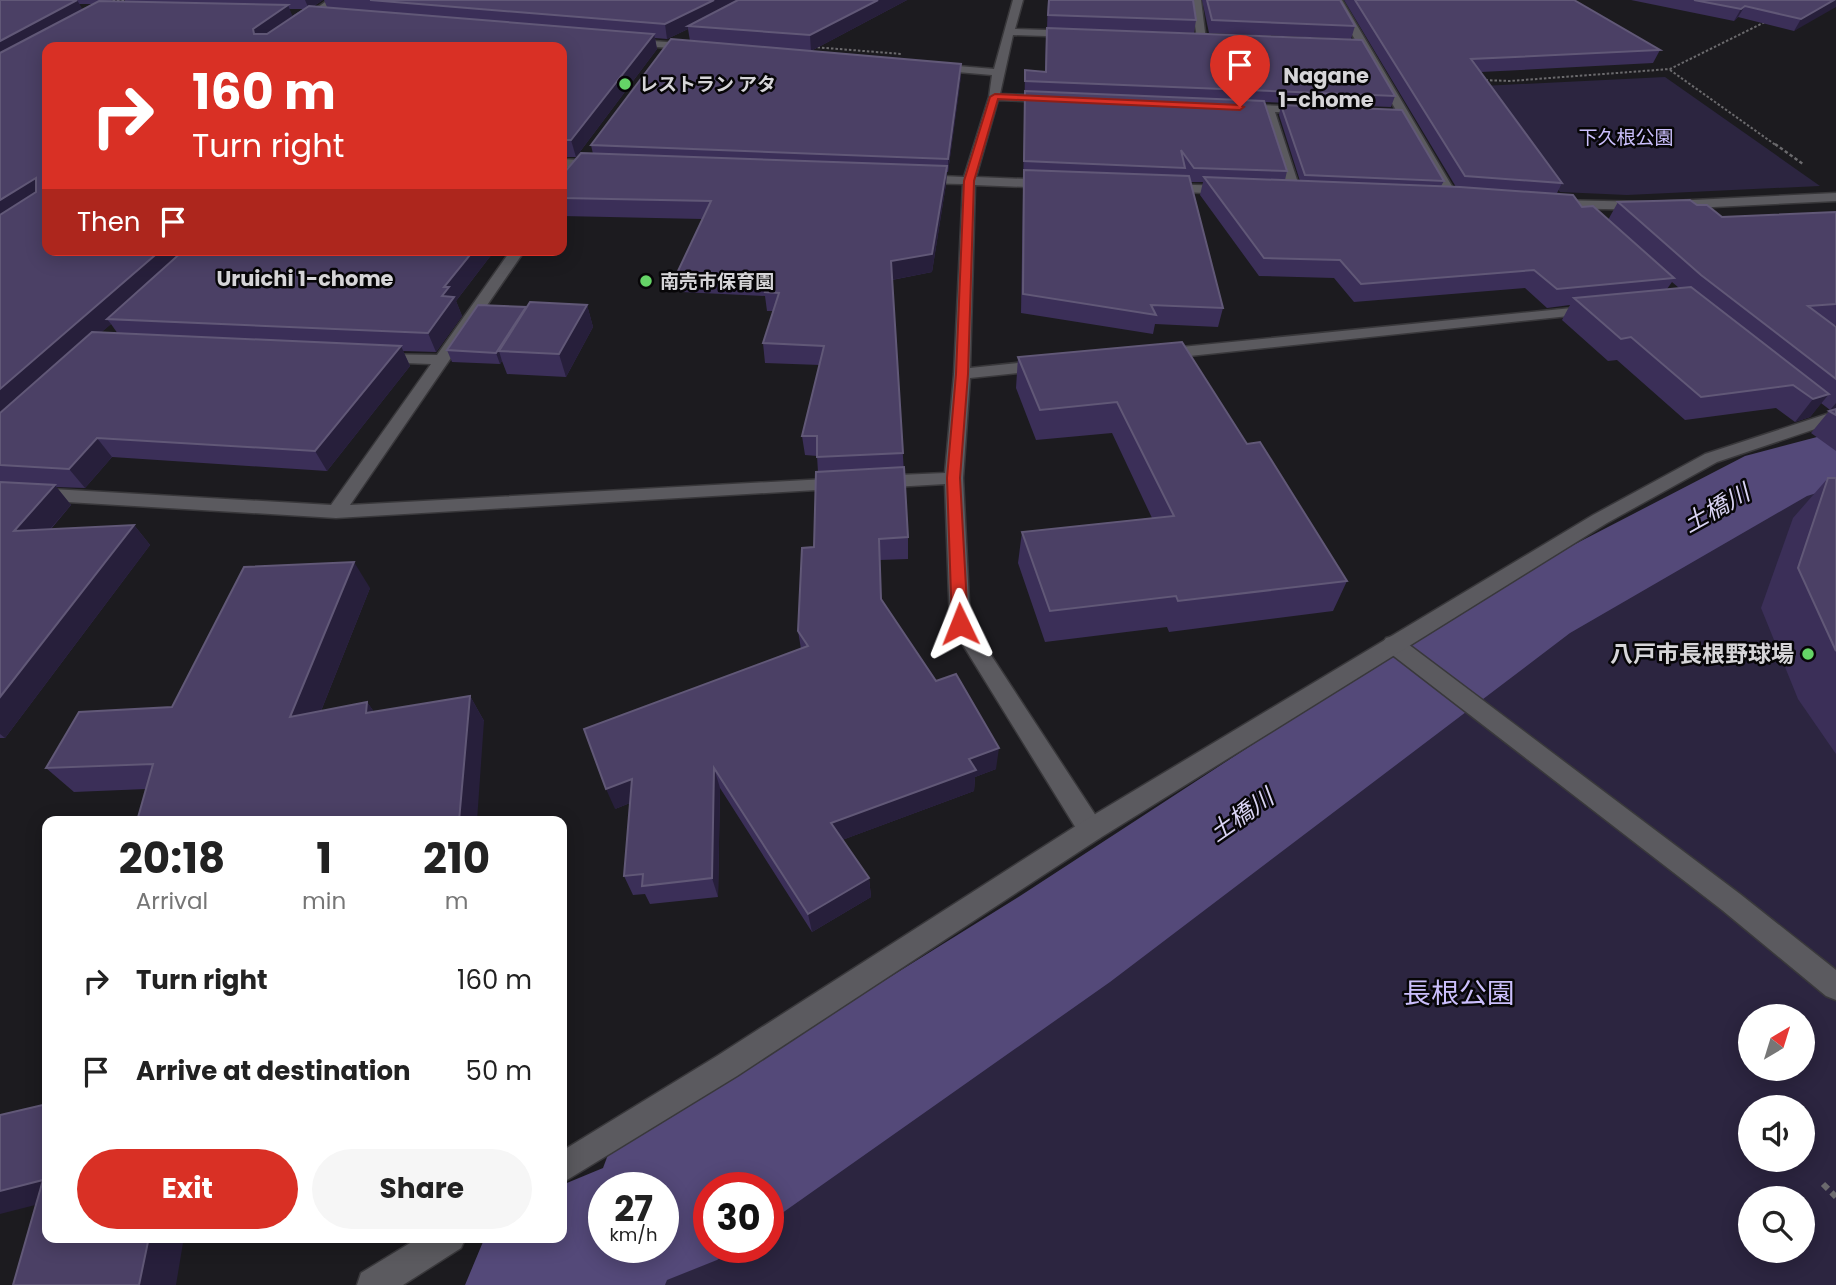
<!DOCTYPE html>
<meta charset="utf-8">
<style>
:root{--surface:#fff;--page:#f6f6f6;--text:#222;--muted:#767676;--accent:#d93025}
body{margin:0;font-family:Poppins,"Noto Sans JP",sans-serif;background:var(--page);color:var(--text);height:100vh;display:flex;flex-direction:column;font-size:26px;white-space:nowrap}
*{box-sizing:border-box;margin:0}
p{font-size:23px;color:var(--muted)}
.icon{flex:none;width:38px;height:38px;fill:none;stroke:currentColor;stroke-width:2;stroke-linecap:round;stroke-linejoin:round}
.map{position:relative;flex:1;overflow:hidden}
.panel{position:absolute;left:42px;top:816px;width:525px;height:427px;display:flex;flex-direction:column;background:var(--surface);border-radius:14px;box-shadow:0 4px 18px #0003}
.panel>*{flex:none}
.hud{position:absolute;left:42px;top:42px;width:525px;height:214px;border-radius:14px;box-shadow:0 4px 18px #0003;background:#d93025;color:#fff;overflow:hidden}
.needle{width:46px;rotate:38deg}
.controls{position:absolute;left:1738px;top:1004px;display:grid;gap:14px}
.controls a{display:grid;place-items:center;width:77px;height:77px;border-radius:50%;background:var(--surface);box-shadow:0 4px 18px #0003;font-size:35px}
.speed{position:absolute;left:588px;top:1172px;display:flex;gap:14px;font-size:35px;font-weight:700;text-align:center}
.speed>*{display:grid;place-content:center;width:91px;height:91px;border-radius:50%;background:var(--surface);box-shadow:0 4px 18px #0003;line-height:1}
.speed small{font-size:18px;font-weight:400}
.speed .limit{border:10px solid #d22;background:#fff;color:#111}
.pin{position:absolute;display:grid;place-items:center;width:60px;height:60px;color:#fff;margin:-72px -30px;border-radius:50% 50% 50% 0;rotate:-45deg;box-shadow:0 0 7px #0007}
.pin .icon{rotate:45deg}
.me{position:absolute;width:77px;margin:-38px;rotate:358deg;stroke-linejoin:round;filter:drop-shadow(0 0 5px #0008)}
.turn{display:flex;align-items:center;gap:24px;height:147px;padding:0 35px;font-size:32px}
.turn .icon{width:91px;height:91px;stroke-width:2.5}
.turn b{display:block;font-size:49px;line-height:60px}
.then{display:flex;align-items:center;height:66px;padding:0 35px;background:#0003;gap:14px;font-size:26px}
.eta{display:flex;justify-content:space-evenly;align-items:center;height:119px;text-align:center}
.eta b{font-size:42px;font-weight:700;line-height:49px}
.button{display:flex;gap:14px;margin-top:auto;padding:14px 35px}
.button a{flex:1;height:80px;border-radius:42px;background:var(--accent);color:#fff;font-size:28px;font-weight:700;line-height:80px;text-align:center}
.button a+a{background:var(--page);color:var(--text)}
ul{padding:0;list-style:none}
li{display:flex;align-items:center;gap:21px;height:91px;padding:0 35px}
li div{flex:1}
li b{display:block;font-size:26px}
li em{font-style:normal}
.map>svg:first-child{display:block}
.green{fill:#2c2540;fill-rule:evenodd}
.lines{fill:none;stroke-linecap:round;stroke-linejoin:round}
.river{fill:#544979;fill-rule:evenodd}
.service-casing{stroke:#39383b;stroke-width:3}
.minor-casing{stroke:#39383b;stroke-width:3}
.tertiary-casing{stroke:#39383b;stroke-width:3}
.path-far2{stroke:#6b6a6d;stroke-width:2;stroke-dasharray:2.5 2;stroke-linecap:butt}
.path-far1{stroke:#6b6a6d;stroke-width:2.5;stroke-dasharray:3.5 2.5;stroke-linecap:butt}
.path{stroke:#6b6a6d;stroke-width:6;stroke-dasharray:7 5;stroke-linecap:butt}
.service{fill:#5b5a5f;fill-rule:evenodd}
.minor{fill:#5b5a5f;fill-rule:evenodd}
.tertiary{fill:#5b5a5f;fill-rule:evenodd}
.wall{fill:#3b2f58;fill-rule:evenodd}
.shaded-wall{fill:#271f3b}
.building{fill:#4b4065;stroke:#615877;stroke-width:2}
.route{fill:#d93025;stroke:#8d1f18;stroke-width:2}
.poi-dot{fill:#65d467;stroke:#070608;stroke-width:2.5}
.labels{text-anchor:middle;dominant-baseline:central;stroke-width:5;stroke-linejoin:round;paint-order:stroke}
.far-poi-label{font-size:19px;font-weight:bold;fill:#d6d5d8;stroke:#070608;text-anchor:start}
.far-park-label{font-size:19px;fill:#cbbffc;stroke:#070608}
.far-neighbourhood-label{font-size:21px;font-weight:bold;fill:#d6d5d8;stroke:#070608}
.poi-label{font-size:23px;font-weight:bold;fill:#d6d5d8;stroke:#070608;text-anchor:end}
.water-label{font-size:24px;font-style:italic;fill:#d9d3f3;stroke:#070608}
.near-park-label{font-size:28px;fill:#cbbffc;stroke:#070608}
</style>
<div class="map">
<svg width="1836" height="1285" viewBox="0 0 1836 1285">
<rect width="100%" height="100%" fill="#1c1b1f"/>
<g class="green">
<path d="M1665 77 1820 186 1627 195 1560 192 1482 86Z"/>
<path d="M1836 449V1285H481L555 1237H562V1233L604 1206V1248H663V1188H631L1064 906 1462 639 1511 601 1720 489ZM1750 1017H1802V1069H1750ZM1750 1108H1802V1160H1750ZM709 1188H768V1248H709ZM1750 1199H1802V1251H1750Z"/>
</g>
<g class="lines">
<path class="river" d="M1836 432V487L1807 496 1570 633 1110 982 768 1223V1188H709V1248H733L717 1260 667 1280 665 1285H465L485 1237H562V1185L603 1168 609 1152 1020 896 1500 583 1745 456ZM604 1188H663V1248H604Z"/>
<defs>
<path id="service" d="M1393 636 1400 638 1740 894 1836 970V1000L1826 996 1722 910 1386 650 1382 644 1386 638Z"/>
<g id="minor">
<path d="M328 0H339L272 47H261Z"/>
<path d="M1013 0H1023L1015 29 1075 31 1080 34 1075 37 1013 35 1000 94 1052 96 1058 99 1052 102 998 100 976 177 1051 180 1057 184 1051 188 975 185 970 368 1045 360 1053 365 1045 370 970 378 963 478 970 623 1100 822 1103 830 1100 838 1091 841 1082 838 950 624 945 484 876 488 867 482 876 476 945 473 954 374 963 184 918 183 912 179 918 175 964 177 989 97 992 75 934 70 929 67 934 64 994 69Z"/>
<path d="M1191 0H1201L1206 40 1197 38Z"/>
<path d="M1332 0H1342L1459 198 1458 201H1448L1447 198Z"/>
<path d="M627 39 693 44 698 47 693 50 623 44 622 42Z"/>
<path d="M1238 104 1307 107 1313 110 1307 113 1275 112 1301 192 1299 195 1295 196 1289 192 1263 111 1234 109 1232 107Z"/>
<path d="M562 159 599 161 605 165 599 169 562 167Z"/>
<path d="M1163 184 1229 186 1235 190 1229 194 1159 191V185Z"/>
<path d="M1836 193V201L1652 210 1555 208 1549 204 1555 200 1652 202Z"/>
<path d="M511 250H525L350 505 844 478 853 484 850 488 336 518 0 498V486L331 505 431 364 379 362 371 357 373 354 437 355Z"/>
<path d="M1592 306 1599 310 1597 313 1161 359 1153 354 1161 349Z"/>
</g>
<g id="tertiary">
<path d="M1836 411V422L1717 462 1607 523 1100 838 737 1076 562 1183V1151L717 1056 1082 822 1593 515 1705 454Z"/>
<path d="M420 1237H466L461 1248 403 1285H357L361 1273Z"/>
</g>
</defs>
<use href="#service" class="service-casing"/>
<use href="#minor" class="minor-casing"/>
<use href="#tertiary" class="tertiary-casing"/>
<g class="path-far2">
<path d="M108 0 131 1"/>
<path d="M813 47 902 54"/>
<path d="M1670 70 1777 146"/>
<path d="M1481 80 1510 81 1670 69 1765 22"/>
</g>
<path class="path-far1" d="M1775 144 1803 164"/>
<path class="path" d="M1823 1184 1836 1197"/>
<use href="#service" class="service"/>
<use href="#minor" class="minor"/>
<use href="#tertiary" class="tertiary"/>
</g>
<g class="wall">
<path d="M0 0H113L111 1H125V0H323L314 6 327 7 324 0H907L811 51 728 44 961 76 948 172H947L946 184 932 272 892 280 908 537V559L880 560 881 599 996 769 975 777 974 791 842 840 869 878 871 897 812 932 720 788 718 897 650 904 645 894 633 895 624 876 630 803 615 809 801 649 798 631 814 547 818 472 817 456 805 455 802 436 820 365 765 363 763 343 773 311H767L765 296 681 292 677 273 702 219 562 216V47L47 250H495L456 301 462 316 436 352 403 351 410 366 327 471 112 457 85 488 56 487 71 505 51 529 134 525 150 545 5 738H0ZM79 4H93L82 9ZM289 9H303L292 16ZM688 29 690 41 591 145 593 154 562 175 566 170 563 157H576L657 49 655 38 667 39ZM111 324 118 334 100 333Z"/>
<path d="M1048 0H1193L1196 20 1194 33 1047 28Z"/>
<path d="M1202 0H1340L1355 26 1351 39 1209 33Z"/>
<path d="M1344 0H1574L1660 50 1653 63 1481 72 1562 183 1557 193 1608 220 1618 202 1697 205 1722 217 1836 212V325H1833L1836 327V451L1811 433 1830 410 1821 403 1810 417 1795 422 1776 408 1685 420 1617 360 1608 361 1562 320 1570 305 1547 308 1525 288 1354 302 1334 278 1259 276 1200 195 1203 182H1191L1190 180 1223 308 1218 327 1155 324 1153 334 1021 313 1025 70 1045 72 1046 39 1395 96 1391 107 1265 102 1287 171 1285 180 1300 181 1279 115 1281 105 1444 181 1441 186 1456 187ZM1672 282 1679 288 1667 289Z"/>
<path d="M1631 0H1836L1794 31 1738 17 1734 21Z"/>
<path d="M587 305 593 327 566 377 507 374 502 361 500 364 452 362 447 350 526 307Z"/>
<path d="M1018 357 1247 444 1347 581 1333 611 1169 632 1167 627 1045 642 1018 563 1022 532 1152 518 1112 433 1036 440 1016 388Z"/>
<path d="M1828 478H1836V754L1798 699 1761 608 1793 518Z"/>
<path d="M370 588 321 711 367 702 374 712 470 696 484 721 146 789 74 792 46 768 172 707Z"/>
</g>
<g class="shaded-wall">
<path d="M77 0 86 15 0 62V41Z"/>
<path d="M305 0H323L309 9Z"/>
<path d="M714 0H745L688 26V29L667 39 665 24Z"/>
<path d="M878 0H907L811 51 810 35Z"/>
<path d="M1834 0H1836V7L1794 31 1801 19Z"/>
<path d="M288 5 294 20 260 47 253 29Z"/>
<path d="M1745 6 1738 17 1734 21 1741 9Z"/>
<path d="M654 34 657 49 576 157 571 140Z"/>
<path d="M961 64V76L948 172V159Z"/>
<path d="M562 154 566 170 562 176Z"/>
<path d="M947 166 946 184 932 272 891 280V261Z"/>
<path d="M36 178 47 195 0 226V200Z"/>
<path d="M161 250H193L107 319 111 324 0 422V389Z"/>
<path d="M474 250H495L456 301 462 316 436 352 428 333 444 287Z"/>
<path d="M587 305 593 327 566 377 559 354Z"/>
<path d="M526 307 499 351 502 361 500 364 496 353Z"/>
<path d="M401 346 410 366 327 471 315 451Z"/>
<path d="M1829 394 1810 417 1795 422 1813 399Z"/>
<path d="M1836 403V409L1830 410Z"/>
<path d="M97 438 112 457 85 488 69 469Z"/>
<path d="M55 485 71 505 32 550 14 531Z"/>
<path d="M134 525 150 545 5 738 0 734V697Z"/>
<path d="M354 562 370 588 309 741 290 717Z"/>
<path d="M470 696 484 721 477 821H459Z"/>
<path d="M367 702 384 726 366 713Z"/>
<path d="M999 748 996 769 975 777 974 791 834 843 831 823 969 759Z"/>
<path d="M714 768 720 788 718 897 712 878Z"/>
<path d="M632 779 640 799 615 809 606 789Z"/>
<path d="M869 878 871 897 812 932 808 914Z"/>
<path d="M43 1180 47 1202 0 1214V1191Z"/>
<path d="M149 1237H184L176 1285H139Z"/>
</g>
<g class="building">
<path d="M0 0H77L0 41Z"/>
<path d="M370 0H714L665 24Z"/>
<path d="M738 0H878L810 35 688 26Z"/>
<path d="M1049 0H1193L1196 20 1048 15Z"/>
<path d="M1207 0H1340L1355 26 1212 20Z"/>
<path d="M1355 0H1574L1660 50 1471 59 1562 183 1465 176Z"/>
<path d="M1694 0H1834L1801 19 1745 6 1741 9Z"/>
<path d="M99 1 288 5 253 29 254 34H267L309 6 654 34 571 140H562V47H47V250H161L0 389V215L36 192V178L0 200V53Z"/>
<path d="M1047 28 1362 40 1395 96 1025 81V70L1046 72Z"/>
<path d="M671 39 961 64 948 159 591 145Z"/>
<path d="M1025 91 1264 101 1287 171 1194 168 1181 150 1185 168 1024 161Z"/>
<path d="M1281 105 1402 110 1444 181 1305 175Z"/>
<path d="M581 153 947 166 932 254 891 261 903 453 817 457V436H802L824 346 763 343 779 293 765 292 770 278 677 273 711 201 562 198V175Z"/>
<path d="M1024 170 1189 176 1223 308 1151 305 1156 315 1023 294Z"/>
<path d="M1204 177 1460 187 1573 195 1582 207 1593 206 1674 278 1557 289 1534 270 1361 284 1340 260 1264 258Z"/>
<path d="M1690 200 1697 205H1707L1722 217 1836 212V304L1808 306 1836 327V379L1701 275 1618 202Z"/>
<path d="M184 250H474L444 287H449L442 296 454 297 428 333 107 319Z"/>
<path d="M1691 287 1829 394 1813 399 1793 385 1701 397 1631 337 1621 339 1574 298Z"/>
<path d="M530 302 587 305 559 354 499 351Z"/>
<path d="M478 305 526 307 496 353 447 350Z"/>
<path d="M92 332 401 346 315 451 97 438 69 469 0 465V413Z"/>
<path d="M1182 342 1247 444 1260 442 1347 581 1178 601 1176 596 1050 611 1022 532 1174 516 1117 402 1040 410 1018 357Z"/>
<path d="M1836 409V415L1829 411Z"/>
<path d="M904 467 908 537 879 539 881 599 936 681 956 674 999 748 969 759 976 770 831 823 869 878 808 914 714 768 712 878 642 886 643 874 624 876 632 779 606 789 584 729 808 646 798 631 802 548 814 547 816 472Z"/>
<path d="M1828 478H1836V651L1798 568Z"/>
<path d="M0 482 55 485 14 531 134 525 0 697Z"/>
<path d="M354 562 290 717 367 702 366 713 470 696 459 821H137L153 764 46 768 79 712 172 707 244 567Z"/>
<path d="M47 1104V1237H149L139 1285H13L43 1180 0 1191V1115Z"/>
</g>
<path class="route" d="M995 94 1240 105 1244 107 1240 110 998 99 974 181 968 374 960 478 968 624 960 629 952 624 947 478 956 374 964 181 990 97Z"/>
<g class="poi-dot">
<circle cx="625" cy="84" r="7"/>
<circle cx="646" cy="281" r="7"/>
<circle cx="1808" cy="654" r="7"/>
</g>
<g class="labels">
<g class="far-poi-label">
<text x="639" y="84">レストラン アタ</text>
<text x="660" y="281">南売市保育園</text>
</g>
<g class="far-park-label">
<text x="1626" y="137">下久根公園</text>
</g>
<g class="far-neighbourhood-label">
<text x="1326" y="75">Nagane<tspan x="1326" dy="24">1-chome</tspan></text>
<text x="305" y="278">Uruichi 1-chome</text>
</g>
<g class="poi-label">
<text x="1794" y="654">八戸市長根野球場</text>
</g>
<g class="water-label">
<text transform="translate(1716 508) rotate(-29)">土橋川</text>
<text transform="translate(1241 815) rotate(-35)">土橋川</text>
</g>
<g class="near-park-label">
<text x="1459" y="993">長根公園</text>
</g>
</g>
</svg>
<div class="controls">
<a><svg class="needle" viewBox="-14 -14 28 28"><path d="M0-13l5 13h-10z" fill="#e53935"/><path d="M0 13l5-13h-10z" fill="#767676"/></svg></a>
<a><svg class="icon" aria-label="sound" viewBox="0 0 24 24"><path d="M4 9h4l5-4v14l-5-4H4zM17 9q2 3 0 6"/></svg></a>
<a><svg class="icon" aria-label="search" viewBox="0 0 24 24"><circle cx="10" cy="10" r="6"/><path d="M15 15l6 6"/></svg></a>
</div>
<div class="speed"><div>27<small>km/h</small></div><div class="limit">30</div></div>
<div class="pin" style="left:1240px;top:107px;background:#d93025"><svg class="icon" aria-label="arrive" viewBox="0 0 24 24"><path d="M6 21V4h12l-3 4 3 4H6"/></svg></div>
<svg class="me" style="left:960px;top:624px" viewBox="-20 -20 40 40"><path d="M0-17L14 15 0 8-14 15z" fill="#d93025" stroke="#fff" stroke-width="4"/></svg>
<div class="hud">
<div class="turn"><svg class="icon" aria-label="right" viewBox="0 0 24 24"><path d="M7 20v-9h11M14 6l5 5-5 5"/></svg><div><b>160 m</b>Turn right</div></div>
<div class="then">Then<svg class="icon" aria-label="arrive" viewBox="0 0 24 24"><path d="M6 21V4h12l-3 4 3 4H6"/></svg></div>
</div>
<section class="panel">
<div class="eta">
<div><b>20:18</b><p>Arrival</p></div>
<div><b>1</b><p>min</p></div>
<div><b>210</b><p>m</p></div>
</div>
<ul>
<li><svg class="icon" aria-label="right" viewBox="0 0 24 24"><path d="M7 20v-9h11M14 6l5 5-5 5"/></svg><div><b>Turn right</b></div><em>160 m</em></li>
<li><svg class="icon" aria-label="arrive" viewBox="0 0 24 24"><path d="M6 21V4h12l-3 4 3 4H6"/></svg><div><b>Arrive at destination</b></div><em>50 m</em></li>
</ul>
<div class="button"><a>Exit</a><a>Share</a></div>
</section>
</div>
